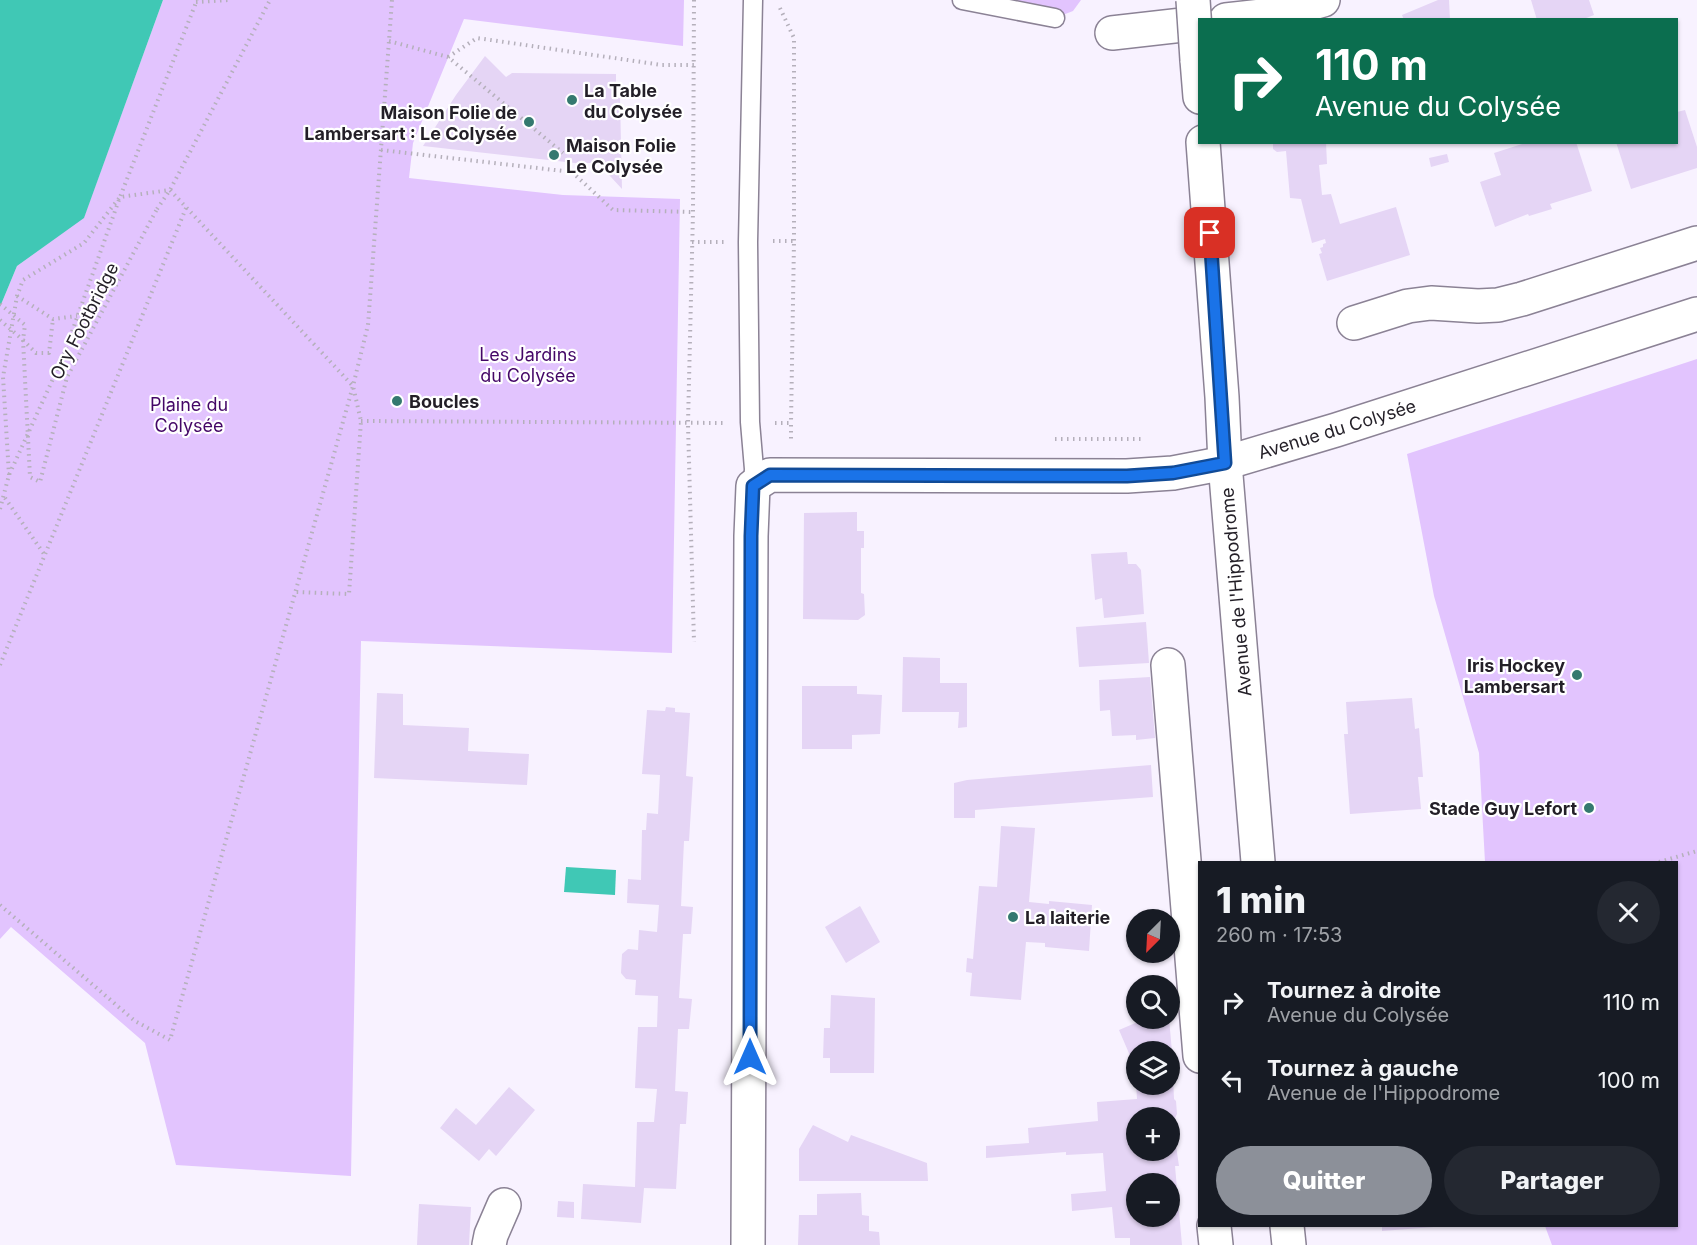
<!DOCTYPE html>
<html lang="fr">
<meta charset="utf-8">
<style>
:root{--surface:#171b24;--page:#242831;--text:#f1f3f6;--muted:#9ea1a6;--accent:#8c9099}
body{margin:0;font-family:Inter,sans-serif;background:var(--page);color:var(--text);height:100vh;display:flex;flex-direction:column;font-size:22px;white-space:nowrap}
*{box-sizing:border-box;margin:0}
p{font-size:20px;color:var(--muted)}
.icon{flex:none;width:33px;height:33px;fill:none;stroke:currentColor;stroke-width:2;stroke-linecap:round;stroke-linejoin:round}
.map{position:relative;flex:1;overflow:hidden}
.sheet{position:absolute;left:1198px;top:861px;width:480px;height:366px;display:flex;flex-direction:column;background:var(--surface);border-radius:0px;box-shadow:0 2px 4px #0004}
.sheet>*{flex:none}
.hud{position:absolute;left:1198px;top:18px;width:480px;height:126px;border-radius:0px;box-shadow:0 2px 4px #0004;background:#0b6e4f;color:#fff;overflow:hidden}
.needle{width:39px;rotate:204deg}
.fabs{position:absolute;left:1126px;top:909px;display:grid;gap:12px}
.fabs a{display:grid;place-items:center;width:54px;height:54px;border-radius:50%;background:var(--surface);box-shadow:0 2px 4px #0004;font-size:30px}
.pin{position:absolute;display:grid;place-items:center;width:51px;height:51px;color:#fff;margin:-26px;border-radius:12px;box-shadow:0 3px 9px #0006}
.me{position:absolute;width:66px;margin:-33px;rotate:0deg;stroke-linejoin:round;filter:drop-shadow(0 0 4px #0008)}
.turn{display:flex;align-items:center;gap:21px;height:126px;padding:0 18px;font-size:27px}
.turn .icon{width:78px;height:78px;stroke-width:2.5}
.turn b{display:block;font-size:42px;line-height:51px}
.round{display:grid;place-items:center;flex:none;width:63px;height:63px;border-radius:32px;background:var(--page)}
.headline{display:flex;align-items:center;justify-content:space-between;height:102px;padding:0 18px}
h1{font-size:36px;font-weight:800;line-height:45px}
.primary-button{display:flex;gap:12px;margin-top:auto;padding:12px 18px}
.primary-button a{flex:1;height:69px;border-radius:36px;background:var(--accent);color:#fff;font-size:24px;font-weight:800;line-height:69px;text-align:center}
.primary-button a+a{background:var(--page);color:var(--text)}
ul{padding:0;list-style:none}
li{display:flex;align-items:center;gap:18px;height:78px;padding:0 18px}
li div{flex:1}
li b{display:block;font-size:22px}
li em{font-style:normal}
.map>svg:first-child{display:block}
.green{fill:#e2c4fe}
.water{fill:#40c8b5}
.building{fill:#e5d5f5;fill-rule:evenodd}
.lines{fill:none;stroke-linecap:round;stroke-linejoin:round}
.lane-casing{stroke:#8b8295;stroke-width:21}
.street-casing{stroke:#8b8295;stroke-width:36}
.secondary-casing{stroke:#8b8295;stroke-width:36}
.primary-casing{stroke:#8b8295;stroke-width:36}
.path{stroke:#b5b0bb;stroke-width:4;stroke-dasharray:1.5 4.5;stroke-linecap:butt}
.lane{stroke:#fff;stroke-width:18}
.street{stroke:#fff;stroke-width:33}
.secondary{stroke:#fff;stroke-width:33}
.primary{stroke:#fff;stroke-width:33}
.primary-bridge-casing{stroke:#8b8295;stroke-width:36;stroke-linecap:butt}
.path-bridge{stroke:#b5b0bb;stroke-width:4;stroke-dasharray:1.5 4.5;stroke-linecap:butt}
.primary-bridge{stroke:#fff;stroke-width:33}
.route-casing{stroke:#114b97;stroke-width:15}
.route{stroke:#1a73e8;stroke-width:10}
.poi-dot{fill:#34796f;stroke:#fff;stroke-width:2}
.labels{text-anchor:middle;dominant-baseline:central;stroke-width:4.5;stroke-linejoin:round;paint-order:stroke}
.poi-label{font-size:18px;font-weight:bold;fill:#231f27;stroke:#fff;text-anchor:start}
.street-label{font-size:18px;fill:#231f27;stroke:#fff}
.park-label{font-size:18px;fill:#440767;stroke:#fff}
</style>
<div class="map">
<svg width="1697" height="1245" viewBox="0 0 1697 1245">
<rect width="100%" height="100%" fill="#f8f2ff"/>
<g class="green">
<path d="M163 0H684L683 46 464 19 413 143 409 178 563 195 680 199 672 653 361 641 351 1176 176 1165 145 1043 11 927 0 939V307L17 266 84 217Z"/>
<path d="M962 0H1081L1073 11 1055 18Z"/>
<path d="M1697 359V1245H1552L1545 1226H1677V862H1485L1479 753 1434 596 1407 454Z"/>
</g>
<g class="water">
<path d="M0 0H163L84 218 17 266 0 307Z"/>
<path d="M566 867 616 870 615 895 564 892Z"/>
</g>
<g class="building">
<path d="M1438 0H1449L1450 20H1404L1402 15Z"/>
<path d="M1531 0H1589L1594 15 1581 20H1537Z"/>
<path d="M485 56 506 77 512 73 616 74V98H620L622 189 598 163H575L423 146 456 95Z"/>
<path d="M1685 110 1697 147V168L1631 189 1616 142H1677V112Z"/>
<path d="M1273 142H1326L1327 164 1319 165 1322 195 1331 194 1340 224 1396 207 1410 255 1327 281 1319 254 1322 253 1320 248 1323 247V244L1326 243 1325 239 1312 243 1301 199 1290 198 1286 151 1277 152 1273 149Z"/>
<path d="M1528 142H1576L1592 191 1550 204 1552 209 1529 216 1528 214 1495 227 1480 182 1501 175 1494 153Z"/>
<path d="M1447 154 1449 162 1431 167 1429 158Z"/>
<path d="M857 512V531H864V548H861V593L864 594 865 615 858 620 803 619 804 513Z"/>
<path d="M1127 552 1128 564H1136L1141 570 1144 614 1104 618 1102 598 1095 600 1091 554Z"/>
<path d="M1146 622 1149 663 1079 667 1076 627Z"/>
<path d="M903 657 940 658V683H967V727L958 728 959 712H902Z"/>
<path d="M1150 677 1155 738 1136 740V735L1112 736 1110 710 1100 711 1099 680Z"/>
<path d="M802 686H857V694L882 695 880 734 852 735V749H802Z"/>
<path d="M377 693 403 694V725L469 728 468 751 529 754 527 785 374 778Z"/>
<path d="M1412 698 1415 729 1419 728 1423 777H1418L1421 809 1350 814 1344 734H1348L1346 702Z"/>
<path d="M666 707 675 708V712L690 713 686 776 693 777 689 841H684L681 906 693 907 691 934H683L679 998 692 999 689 1029H678L675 1091 688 1092 686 1124H680L676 1189 644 1188 641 1223 581 1219 583 1184 635 1187 637 1122H654L657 1089 635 1088 638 1027H657L658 996 635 995 636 980 626 979 621 973 622 954 628 949 638 950 639 930 657 932 659 905 627 903 628 879 641 880 642 830H646L647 813 658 814 660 775 642 774 647 710 665 711Z"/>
<path d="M1151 765 1153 797 975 810V818H954V783L967 780Z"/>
<path d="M1001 826 1035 828 1029 902 1049 904V901L1092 905 1089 951 1045 947V943L1026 942 1021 1000 970 996 972 973 966 972 967 958 973 959 979 886 997 887Z"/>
<path d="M860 906 880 942 846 963 825 927Z"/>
<path d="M831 995 875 998 874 1073H830V1058H823L824 1028H830Z"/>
<path d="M1140 1018H1169L1172 1052H1137V1076H1135L1134 1065 1119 1030 1140 1021Z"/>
<path d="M1170 1053H1172L1174 1099 1176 1101 1177 1114 1175 1118 1176 1131 1174 1132 1179 1166H1175L1182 1245H1130V1238H1115L1112 1207 1072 1211 1071 1194 1106 1191 1103 1153 1066 1155V1152L986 1158V1146L1029 1143 1028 1128 1098 1121 1097 1102 1137 1099 1136 1084H1170ZM1137 1118H1170V1150H1137ZM1137 1184H1170V1216H1137Z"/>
<path d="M509 1087 535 1110 496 1156 489 1149 479 1161 440 1128 456 1108 476 1125Z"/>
<path d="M813 1125 848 1142 851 1135 927 1163 928 1181H799V1149Z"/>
<path d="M861 1193 862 1215 869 1216V1231L879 1232 880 1245H798L799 1215H817V1194Z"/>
<path d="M558 1201 574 1202V1218L557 1217Z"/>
<path d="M419 1204 471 1207 469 1245H417Z"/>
<path d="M1382 1226H1434V1227L1382 1231Z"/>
</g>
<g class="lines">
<defs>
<g id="lane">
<path d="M753 0 748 242 750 422 754 469 753 486"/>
<path d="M962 0 1055 18"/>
</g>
<g id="street">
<path d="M1226 20 1270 15 1323 0"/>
<path d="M1112 33 1200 23"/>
<path d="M1354 323 1408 306 1431 303 1478 306 1498 305 1522 299 1697 243"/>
<path d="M1168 665 1200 1056"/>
<path d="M1214 1226 1216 1245"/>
<path d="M489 1245 491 1235 504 1205"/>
<path d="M748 1245 751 536 753 486 770 475 1127 476 1173 473 1225 463"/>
</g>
<path id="secondary" d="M1225 463 1336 430 1697 314"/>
<g id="primary">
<path d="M1197 60 1200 97"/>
<path d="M1203 142 1222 397 1225 463 1258 862"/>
<path d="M1287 1226 1289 1245"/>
</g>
</defs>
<use href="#lane" class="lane-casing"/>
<use href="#street" class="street-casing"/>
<use href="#secondary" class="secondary-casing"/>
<use href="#primary" class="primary-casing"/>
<g class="path">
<path d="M694 0 693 212 688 424 694 642"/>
<path d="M196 2 229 0"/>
<path d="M780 8 794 38V241"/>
<path d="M389 41 448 57 563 153"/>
<path d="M448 57 477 38 662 65H695"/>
<path d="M381 150 572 172 613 210 693 212"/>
<path d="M157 209 170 190 270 0"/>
<path d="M773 241H794L791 423"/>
<path d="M692 242H724"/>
<path d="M17 296 53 319 77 316"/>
<path d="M23 340 36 353H49L53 319"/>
<path d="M361 421 726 423"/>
<path d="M775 423H791V443"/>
<path d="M1055 439H1144"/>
<path d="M9 475 3 377 17 296 23 280 84 243 120 197 170 190 353 386 361 421 349 594 295 592"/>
<path d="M5 498 44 554"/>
<path d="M0 509 9 475 63 357 120 197 197 0"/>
<path d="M0 665 186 208"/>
<path d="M1659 862 1697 851"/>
<path d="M0 905 135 1021 170 1040 353 386 368 325 392 0"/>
</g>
<use href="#lane" class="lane"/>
<use href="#street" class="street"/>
<use href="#secondary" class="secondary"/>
<use href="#primary" class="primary"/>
<defs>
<path id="primary-bridge" d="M1193 0 1197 60"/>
</defs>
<use href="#primary-bridge" class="primary-bridge-casing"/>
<g class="path-bridge">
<path d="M0 304 25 325 23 340 30 477 40 482 67 377 157 209"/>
<path d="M0 320 23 340"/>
</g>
<use href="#primary-bridge" class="primary-bridge"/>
</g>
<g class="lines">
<defs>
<path id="route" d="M750 1057 751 536 753 486 770 475 1127 476 1173 473 1225 463 1210 233"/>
</defs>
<use href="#route" class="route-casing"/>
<use href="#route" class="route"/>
</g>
<g class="poi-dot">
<circle cx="572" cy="100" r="6"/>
<circle cx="529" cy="122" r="6"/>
<circle cx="554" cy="155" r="6"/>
<circle cx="397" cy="401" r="6"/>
<circle cx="1577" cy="675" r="6"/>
<circle cx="1589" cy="808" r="6"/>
<circle cx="1013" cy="917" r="6"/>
</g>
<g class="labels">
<g class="poi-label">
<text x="584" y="90">La Table<tspan x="584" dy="21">du Colysée</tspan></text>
<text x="517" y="112" text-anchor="end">Maison Folie de<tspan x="517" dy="21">Lambersart : Le Colysée</tspan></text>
<text x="566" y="145">Maison Folie<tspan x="566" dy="21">Le Colysée</tspan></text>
<text x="409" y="401">Boucles</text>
<text x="1565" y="665" text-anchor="end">Iris Hockey<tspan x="1565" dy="21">Lambersart</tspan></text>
<text x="1577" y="808" text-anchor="end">Stade Guy Lefort</text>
<text x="1025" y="917">La laiterie</text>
</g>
<g class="street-label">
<text transform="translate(84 321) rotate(-63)">Ory Footbridge</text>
<text transform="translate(1337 429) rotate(-17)">Avenue du Colysée</text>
<text transform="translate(1236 592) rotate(-95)">Avenue de l'Hippodrome</text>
</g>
<g class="park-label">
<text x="528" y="354">Les Jardins<tspan x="528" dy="21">du Colysée</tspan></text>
<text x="189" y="404">Plaine du<tspan x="189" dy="21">Colysée</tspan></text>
</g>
</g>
</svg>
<div class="fabs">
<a><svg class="needle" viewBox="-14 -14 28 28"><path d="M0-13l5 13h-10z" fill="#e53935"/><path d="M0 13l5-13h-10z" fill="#9ea1a6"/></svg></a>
<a><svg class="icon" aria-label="search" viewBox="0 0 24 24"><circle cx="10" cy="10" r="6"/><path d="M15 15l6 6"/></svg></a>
<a><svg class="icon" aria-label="layers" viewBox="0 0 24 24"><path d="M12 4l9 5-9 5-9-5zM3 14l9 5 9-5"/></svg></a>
<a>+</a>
<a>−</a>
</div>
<div class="pin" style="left:1210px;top:233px;background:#d93025"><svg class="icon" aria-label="arrive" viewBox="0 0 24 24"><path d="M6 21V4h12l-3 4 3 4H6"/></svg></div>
<svg class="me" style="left:750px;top:1057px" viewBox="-20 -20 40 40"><path d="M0-17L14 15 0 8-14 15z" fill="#1a73e8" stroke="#fff" stroke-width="4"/></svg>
<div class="hud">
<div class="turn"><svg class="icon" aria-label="right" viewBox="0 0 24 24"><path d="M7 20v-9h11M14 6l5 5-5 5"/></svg><div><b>110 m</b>Avenue du Colysée</div></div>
</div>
<section class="sheet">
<div class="headline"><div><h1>1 min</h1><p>260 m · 17:53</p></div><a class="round"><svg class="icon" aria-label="close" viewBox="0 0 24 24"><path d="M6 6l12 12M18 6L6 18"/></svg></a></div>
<ul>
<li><svg class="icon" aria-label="right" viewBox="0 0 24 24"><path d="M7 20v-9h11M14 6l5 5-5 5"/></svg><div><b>Tournez à droite</b><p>Avenue du Colysée</p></div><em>110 m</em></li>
<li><svg class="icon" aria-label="left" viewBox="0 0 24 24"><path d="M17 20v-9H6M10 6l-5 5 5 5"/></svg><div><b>Tournez à gauche</b><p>Avenue de l'Hippodrome</p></div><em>100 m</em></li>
</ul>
<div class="primary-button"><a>Quitter</a><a>Partager</a></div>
</section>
</div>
